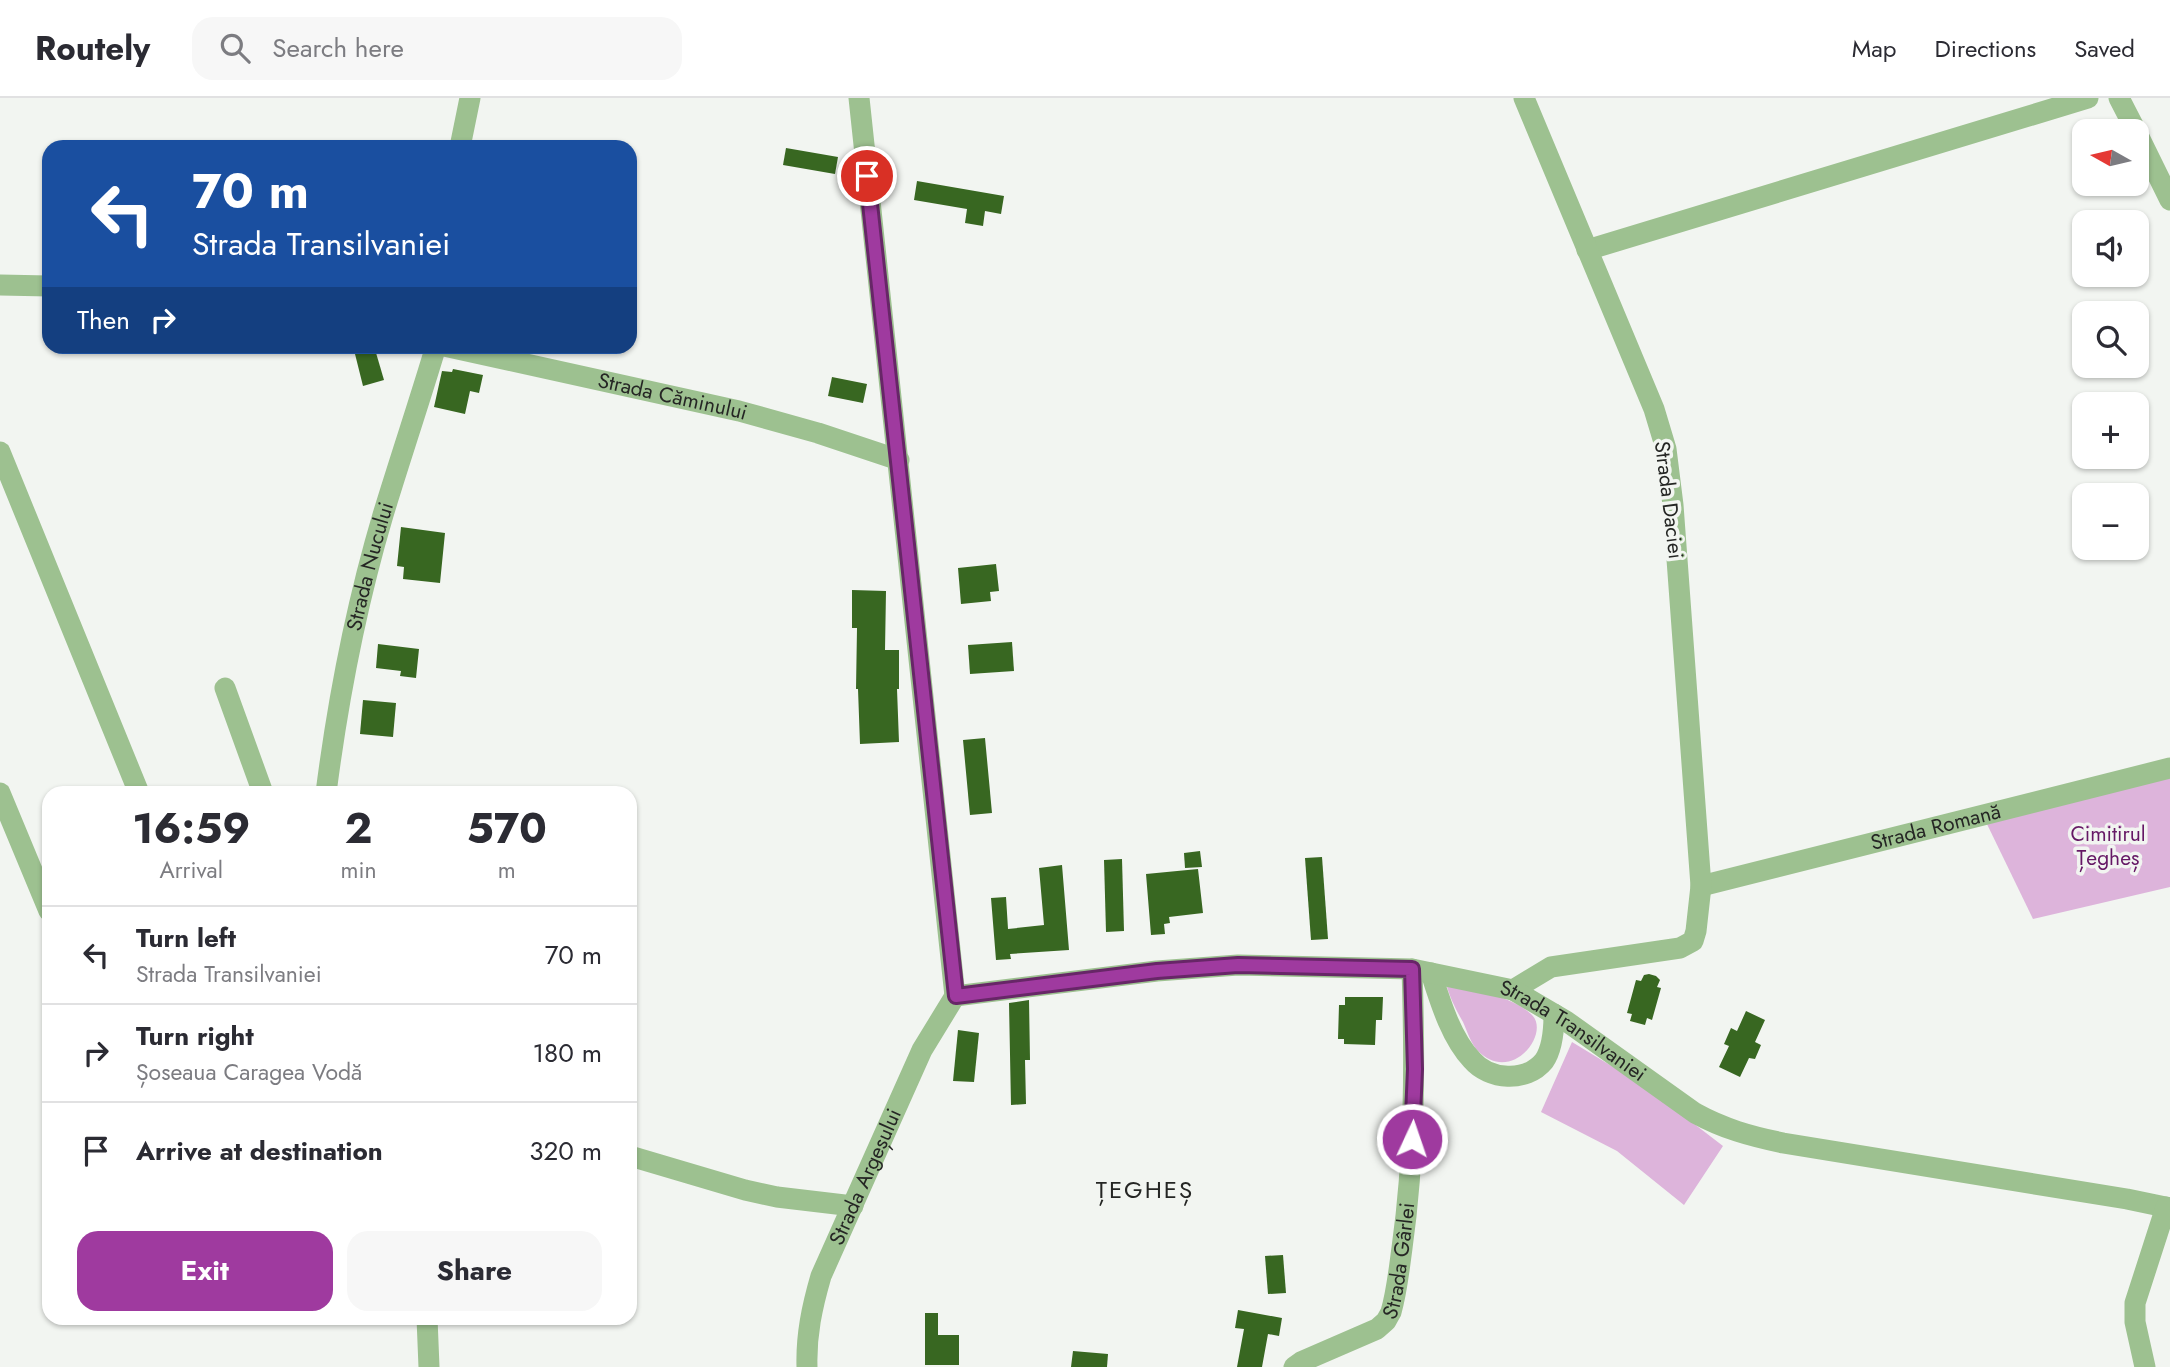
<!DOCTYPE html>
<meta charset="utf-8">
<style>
:root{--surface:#fff;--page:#f7f7f7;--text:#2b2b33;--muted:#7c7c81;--line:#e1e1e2;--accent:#9f3a9f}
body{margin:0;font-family:Jost,sans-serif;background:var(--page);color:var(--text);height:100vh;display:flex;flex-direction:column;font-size:26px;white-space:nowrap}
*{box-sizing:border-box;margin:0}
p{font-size:23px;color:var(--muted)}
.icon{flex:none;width:38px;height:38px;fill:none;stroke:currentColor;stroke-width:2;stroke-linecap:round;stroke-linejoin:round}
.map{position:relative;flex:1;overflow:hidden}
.sheet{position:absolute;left:42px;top:688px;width:595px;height:539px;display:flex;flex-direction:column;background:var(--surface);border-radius:21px;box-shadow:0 2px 5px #0004}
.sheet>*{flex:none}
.top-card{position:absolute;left:42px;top:42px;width:595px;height:214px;border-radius:21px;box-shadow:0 2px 5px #0004;background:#1a4fa0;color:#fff;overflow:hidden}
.needle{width:46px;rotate:278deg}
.fabs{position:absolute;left:2072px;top:21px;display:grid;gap:14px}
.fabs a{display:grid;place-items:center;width:77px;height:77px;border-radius:14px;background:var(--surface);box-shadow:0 2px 5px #0004;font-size:35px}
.pin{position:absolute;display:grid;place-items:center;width:60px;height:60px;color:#fff;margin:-30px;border:4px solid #fff;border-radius:50%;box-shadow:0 2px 7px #0007}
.me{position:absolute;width:77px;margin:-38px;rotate:3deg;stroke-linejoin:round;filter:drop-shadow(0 0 5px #0008)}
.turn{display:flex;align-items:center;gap:24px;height:147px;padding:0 35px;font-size:32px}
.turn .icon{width:91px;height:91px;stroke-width:2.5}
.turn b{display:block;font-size:49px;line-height:60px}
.then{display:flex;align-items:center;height:66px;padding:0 35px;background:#0003;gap:14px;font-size:26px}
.eta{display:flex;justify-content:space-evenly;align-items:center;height:119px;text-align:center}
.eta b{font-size:42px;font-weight:700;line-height:49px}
.button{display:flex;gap:14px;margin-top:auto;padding:14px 35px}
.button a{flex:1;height:80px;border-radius:21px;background:var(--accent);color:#fff;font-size:28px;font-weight:700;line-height:80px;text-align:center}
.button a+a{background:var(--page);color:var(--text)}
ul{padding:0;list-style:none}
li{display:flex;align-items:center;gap:21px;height:98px;padding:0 35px;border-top:2px solid var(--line)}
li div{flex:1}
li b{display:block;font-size:26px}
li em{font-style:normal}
header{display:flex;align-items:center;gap:42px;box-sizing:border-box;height:98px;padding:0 35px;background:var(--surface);border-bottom:2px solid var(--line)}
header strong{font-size:33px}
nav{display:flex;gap:38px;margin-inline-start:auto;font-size:24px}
.search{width:490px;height:63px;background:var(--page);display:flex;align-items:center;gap:18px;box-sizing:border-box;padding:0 24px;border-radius:21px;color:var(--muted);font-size:26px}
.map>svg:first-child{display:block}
.green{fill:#ddb4db}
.building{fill:#386721}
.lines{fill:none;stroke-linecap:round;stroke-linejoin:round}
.minor{stroke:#9dc190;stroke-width:21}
.route-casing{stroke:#672667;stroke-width:18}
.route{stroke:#9f3a9f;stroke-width:12}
.labels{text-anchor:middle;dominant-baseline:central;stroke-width:7;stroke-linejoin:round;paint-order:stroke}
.street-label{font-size:21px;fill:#252624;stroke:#f2f5f1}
.park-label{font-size:21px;fill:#651865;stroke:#f2f5f1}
.quarter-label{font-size:24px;letter-spacing:2px;fill:#252624;stroke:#f2f5f1}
</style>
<header>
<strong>Routely</strong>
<div class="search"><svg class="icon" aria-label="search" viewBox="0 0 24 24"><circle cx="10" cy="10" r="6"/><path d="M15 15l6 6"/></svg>Search here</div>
<nav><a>Map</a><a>Directions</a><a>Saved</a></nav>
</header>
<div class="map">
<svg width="2170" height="1269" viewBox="0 0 2170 1269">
<rect width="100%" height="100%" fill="#f2f5f1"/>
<g class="green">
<path d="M2170 678V789L2033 821 1985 722Z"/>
<path d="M1446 885C1471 890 1513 899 1531 916 1552 934 1512 987 1478 953 1471 946 1467 933 1463 924 1456 912 1449 898 1446 885Z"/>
<path d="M1572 944 1646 989 1723 1048 1684 1107 1617 1053 1541 1014Z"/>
</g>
<g class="building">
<path d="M786 50 838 59 835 76 783 67Z"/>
<path d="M917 83 1004 98 1001 116 985 113 983 128 965 125 967 111 914 102Z"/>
<path d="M353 248H374L384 282 363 288Z"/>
<path d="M453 271 483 277 479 295 470 293 465 316 434 309 442 273 452 274Z"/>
<path d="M832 279 867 286 863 305 828 298Z"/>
<path d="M401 429 445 435 440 485 403 481 404 469 397 468Z"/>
<path d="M996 466 999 493 990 494 991 503 961 506 958 470Z"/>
<path d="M852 492 886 493 885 552H899V591H897L899 644 860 646 858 591H856L857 530H852Z"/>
<path d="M1012 544 1014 573 970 576 968 547Z"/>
<path d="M378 546 419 551 416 580 400 578 401 573 376 570Z"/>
<path d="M363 602 396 605 393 639 360 636Z"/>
<path d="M985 640 992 715 970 717 963 642Z"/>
<path d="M1200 753 1202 769 1185 770 1184 755Z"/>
<path d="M1322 759 1328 841 1311 842 1305 760Z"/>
<path d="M1122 761 1124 833 1106 834 1104 762Z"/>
<path d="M1062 767 1069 852 1010 856 1011 861 996 862 991 800 1006 799 1008 831 1044 827 1039 770Z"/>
<path d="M1198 771 1203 815 1169 819 1170 825 1164 826 1165 836 1151 837 1146 776Z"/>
<path d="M1649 876 1656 878 1660 882 1657 889 1661 890 1652 922 1647 920 1645 927 1630 923 1632 916 1627 915 1636 882 1641 883 1644 877Z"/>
<path d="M1345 899H1383L1382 922H1376L1375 947 1344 946V941H1338L1339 907H1345Z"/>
<path d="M1029 902 1030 962H1025L1026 1006 1011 1007 1009 905Z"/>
<path d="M1746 913 1765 922 1755 944 1761 947 1755 961 1749 960 1740 979 1719 969 1729 948 1724 946 1731 930 1737 933Z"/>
<path d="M958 932 979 935 974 984 953 983Z"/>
<path d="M1283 1157 1286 1195 1268 1196 1265 1158Z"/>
<path d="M1238 1212 1282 1220 1279 1238 1268 1236 1262 1269H1237L1244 1231 1235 1230Z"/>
<path d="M925 1215H938V1237H959V1267H925Z"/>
<path d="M1073 1253 1108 1256 1107 1269H1071Z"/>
</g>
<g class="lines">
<g class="minor">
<path d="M859 0 955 898"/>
<path d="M2119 0 2136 33"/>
<path d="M2137 35 2170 102"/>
<path d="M460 49 470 0"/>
<path d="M1587 152 2088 0"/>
<path d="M0 187 49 188"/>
<path id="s1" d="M444 248 739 313 818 335 899 362"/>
<path d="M0 354 139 695"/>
<path d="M225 590 263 695"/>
<path d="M0 695 49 813"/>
<path id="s2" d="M326 695C338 601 356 508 383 417 400 361 419 305 436 248"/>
<path id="s3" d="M1701 788 2170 670"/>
<path d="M1431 875C1440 903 1451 940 1472 962 1489 982 1526 985 1544 963 1553 950 1554 931 1554 916"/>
<path d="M1513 892 1551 869 1680 850 1693 843 1696 833 1701 788 1673 407 1666 351 1654 311 1524 0"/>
<path id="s4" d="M955 898 1157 873 1238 867 1412 871 1513 892 1566 923 1695 1015C1724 1031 1750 1038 1783 1045L2127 1101 2170 1110"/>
<path d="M630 1058 745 1092 777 1099 853 1108"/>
<path d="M427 1220 429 1269"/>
<path id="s5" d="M807 1269C806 1237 812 1209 821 1178L922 952 955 898"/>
<path id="s6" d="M1294 1269 1301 1264 1377 1231 1386 1223 1391 1214C1397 1193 1399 1172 1402 1150 1415 1058 1415 964 1412 871"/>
<path d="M2145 1269 2135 1224V1205L2166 1109"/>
</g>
</g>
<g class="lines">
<defs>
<path id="route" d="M867 78 956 898 1157 873 1238 867 1412 871 1415 971 1412 1041"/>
</defs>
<use href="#route" class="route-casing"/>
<use href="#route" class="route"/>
</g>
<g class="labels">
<g class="street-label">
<text stroke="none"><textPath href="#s1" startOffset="234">Strada Căminului</textPath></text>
<text transform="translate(1669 402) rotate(83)">Strada Daciei</text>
<text stroke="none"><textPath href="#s2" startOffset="231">Strada Nucului</textPath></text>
<text stroke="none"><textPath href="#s3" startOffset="242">Strada Romană</textPath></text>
<text stroke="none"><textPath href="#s4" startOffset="634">Strada Transilvaniei</textPath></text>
<text stroke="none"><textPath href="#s5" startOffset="201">Strada Argeșului</textPath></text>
<text stroke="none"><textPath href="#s6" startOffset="166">Strada Gârlei</textPath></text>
</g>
<g class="park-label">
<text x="2108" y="736">Cimitirul<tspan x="2108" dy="24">Țegheș</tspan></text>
</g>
<g class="quarter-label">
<text x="1145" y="1091">ȚEGHEȘ</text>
</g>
</g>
</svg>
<div class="fabs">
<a><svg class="needle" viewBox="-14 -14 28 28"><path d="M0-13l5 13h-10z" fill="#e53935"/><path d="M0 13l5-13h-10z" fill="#7c7c81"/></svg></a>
<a><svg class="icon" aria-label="sound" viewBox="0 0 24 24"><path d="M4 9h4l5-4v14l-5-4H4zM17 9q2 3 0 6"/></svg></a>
<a><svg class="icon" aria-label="search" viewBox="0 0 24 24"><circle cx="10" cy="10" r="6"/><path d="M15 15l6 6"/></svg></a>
<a>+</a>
<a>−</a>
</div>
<div class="pin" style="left:867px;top:78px;background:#d93025"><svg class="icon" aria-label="arrive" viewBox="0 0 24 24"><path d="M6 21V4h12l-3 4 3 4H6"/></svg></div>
<svg class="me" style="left:1412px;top:1041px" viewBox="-20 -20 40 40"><circle r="17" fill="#9f3a9f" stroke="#fff" stroke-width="3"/><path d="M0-11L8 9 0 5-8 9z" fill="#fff"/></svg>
<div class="top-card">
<div class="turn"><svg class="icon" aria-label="left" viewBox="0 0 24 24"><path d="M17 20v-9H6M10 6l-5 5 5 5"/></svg><div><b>70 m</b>Strada Transilvaniei</div></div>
<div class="then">Then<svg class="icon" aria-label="right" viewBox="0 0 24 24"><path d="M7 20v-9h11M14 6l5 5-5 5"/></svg></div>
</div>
<section class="sheet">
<div class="eta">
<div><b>16:59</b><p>Arrival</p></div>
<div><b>2</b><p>min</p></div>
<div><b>570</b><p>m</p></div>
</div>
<ul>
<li><svg class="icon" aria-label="left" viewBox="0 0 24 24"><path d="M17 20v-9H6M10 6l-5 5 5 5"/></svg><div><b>Turn left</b><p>Strada Transilvaniei</p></div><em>70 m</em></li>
<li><svg class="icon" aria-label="right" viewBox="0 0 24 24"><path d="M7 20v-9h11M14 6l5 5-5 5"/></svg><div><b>Turn right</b><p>Șoseaua Caragea Vodă</p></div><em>180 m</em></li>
<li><svg class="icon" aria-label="arrive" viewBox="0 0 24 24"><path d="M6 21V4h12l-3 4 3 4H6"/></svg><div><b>Arrive at destination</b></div><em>320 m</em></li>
</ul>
<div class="button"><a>Exit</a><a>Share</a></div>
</section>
</div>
